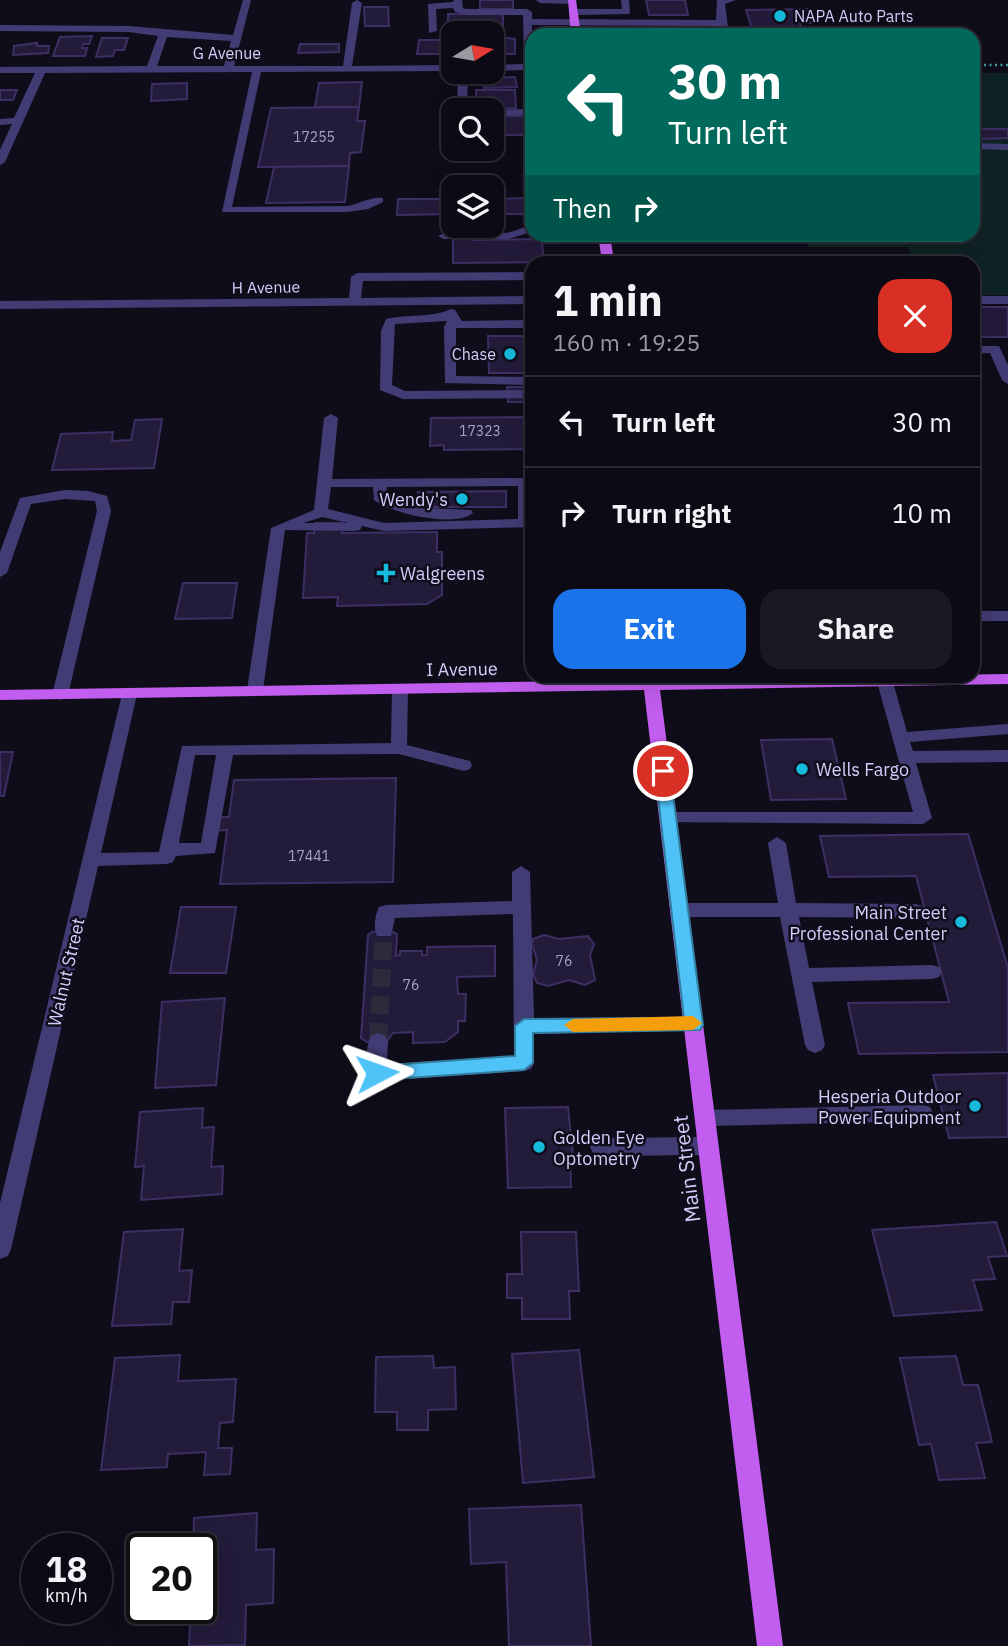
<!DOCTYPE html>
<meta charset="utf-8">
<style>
:root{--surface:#0c0a14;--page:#1a1822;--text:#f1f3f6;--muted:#9a9aa0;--line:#2c2b34;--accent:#1a73e8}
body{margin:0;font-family:"IBM Plex Sans",sans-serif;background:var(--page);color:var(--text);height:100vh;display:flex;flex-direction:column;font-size:26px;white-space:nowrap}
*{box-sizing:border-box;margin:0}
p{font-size:23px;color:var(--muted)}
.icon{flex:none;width:38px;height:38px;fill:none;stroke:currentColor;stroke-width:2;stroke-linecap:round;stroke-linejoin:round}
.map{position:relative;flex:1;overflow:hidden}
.details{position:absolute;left:525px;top:256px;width:455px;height:427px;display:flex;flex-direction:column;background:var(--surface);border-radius:21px;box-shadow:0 7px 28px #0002,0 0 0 2px var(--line)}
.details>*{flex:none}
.hud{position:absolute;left:525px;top:28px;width:455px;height:214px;border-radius:21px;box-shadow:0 7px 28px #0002,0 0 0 2px var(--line);background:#00695c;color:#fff;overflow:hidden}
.needle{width:46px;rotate:79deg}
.buttons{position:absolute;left:441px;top:21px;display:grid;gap:14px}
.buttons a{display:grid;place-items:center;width:63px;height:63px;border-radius:14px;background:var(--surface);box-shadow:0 7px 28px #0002,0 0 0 2px var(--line);font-size:35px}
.speed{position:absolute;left:21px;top:1533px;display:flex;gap:14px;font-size:35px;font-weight:700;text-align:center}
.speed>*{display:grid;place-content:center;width:91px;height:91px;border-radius:50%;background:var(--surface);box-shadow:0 7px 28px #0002,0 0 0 2px var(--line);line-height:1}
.speed small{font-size:18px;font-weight:400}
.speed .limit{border:4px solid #111;border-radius:10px;background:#fff;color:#111}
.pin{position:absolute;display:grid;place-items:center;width:60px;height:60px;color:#fff;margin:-30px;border:4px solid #fff;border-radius:50%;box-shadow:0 2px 7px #0007}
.me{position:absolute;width:77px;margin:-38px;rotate:86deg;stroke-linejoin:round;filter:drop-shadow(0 0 5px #0008)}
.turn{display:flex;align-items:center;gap:24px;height:147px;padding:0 28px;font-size:32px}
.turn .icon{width:91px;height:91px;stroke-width:2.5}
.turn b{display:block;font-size:49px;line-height:60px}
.then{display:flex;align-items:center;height:66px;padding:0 28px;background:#0003;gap:14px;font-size:26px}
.round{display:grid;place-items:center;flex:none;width:74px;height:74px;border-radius:21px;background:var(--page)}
.overview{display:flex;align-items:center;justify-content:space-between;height:119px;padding:0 28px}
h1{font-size:42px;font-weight:700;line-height:52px}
.action{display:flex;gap:14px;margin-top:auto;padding:14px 28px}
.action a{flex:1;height:80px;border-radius:21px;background:var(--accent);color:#fff;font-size:28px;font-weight:700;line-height:80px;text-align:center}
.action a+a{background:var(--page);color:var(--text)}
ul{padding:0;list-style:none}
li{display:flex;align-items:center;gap:21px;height:91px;padding:0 28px;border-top:2px solid var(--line)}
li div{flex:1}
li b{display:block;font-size:26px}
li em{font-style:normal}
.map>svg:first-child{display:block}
.green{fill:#102324}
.building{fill:#231b3a;stroke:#3d2f63;stroke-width:2}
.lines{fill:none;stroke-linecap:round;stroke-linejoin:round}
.minor-tunnel{stroke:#2d2a3c;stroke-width:18;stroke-dasharray:18 9;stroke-linecap:butt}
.path{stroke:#38a0a1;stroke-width:2.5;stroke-dasharray:2 3.5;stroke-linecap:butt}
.minor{fill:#423c75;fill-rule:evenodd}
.major{fill:#c25eef;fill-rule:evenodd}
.route{fill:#4fc3f7;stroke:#337fa1;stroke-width:2}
.slow{fill:#f59e0b}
.poi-dot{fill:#16badb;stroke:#100d1b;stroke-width:2.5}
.labels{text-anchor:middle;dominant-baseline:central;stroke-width:5;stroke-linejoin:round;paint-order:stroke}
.number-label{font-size:14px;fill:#a8a0ca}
.far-poi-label{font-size:16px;fill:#d4ccfa;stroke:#100d1b;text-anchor:start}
.far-street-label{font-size:16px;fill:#d4ccfa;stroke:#100d1b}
.poi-label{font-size:18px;fill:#d4ccfa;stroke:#100d1b;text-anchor:end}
.street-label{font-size:18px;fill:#d4ccfa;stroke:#100d1b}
.near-street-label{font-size:21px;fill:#d4ccfa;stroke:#100d1b}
</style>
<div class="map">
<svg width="1008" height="1646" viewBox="0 0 1008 1646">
<rect width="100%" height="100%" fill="#100d1b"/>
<path class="green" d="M973 73H1008V295H973V262H915L908 247H809L805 235 973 234Z"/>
<g class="building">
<rect x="480" y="0" width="33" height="9"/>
<path d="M646 0H685L688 15H649Z"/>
<path d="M364 7H388L389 26H365Z"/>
<path d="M808 9 814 23H800L804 35H754L746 10Z"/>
<rect x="448" y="14" width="55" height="18"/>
<path d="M92 36 89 44H83L82 48H87L85 56H53L60 37Z"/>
<path d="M492 36 515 39V54H492Z"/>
<path d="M102 38H128L124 50H115L113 56 96 57Z"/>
<path d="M419 40H453V54H417Z"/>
<path d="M37 43V46H49L48 53 13 55 14 46Z"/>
<path d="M300 44H339V52L298 53Z"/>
<path d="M515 77 517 87 484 88 482 78Z"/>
<path d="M362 82 359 107H315L319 83Z"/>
<path d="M187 83V99L151 101 152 84Z"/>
<path d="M0 90H17L13 100H0Z"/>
<path d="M476 90H515L516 108 476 109Z"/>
<path d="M359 107 357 121H365L361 152 350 153 349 166 258 167 271 108Z"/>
<rect x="503" y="116" width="29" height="19"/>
<path d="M973 129H1008V138L975 139Z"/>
<path d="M349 166 345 202 266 203 274 167Z"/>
<path d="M532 198V214H492V199Z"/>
<path d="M398 199H453V214L397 215Z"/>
<path d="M472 231V240L542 239 543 255H548V262L453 263V232Z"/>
<rect x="973" y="307" width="35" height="30"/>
<path d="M488 336H532V373H489Z"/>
<path d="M507 387H528L529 402H508Z"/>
<path d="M529 417 531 449 444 450V445L430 446 431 418Z"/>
<path d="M162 419 154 468 52 470 61 434 113 432 112 441 131 440 135 420Z"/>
<path d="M506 491V507H417L418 492Z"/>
<path d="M315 523H343L342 533 437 532V552H442V595L427 604 337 606 338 597 303 598 307 533H314Z"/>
<path d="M183 583H237L232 618 175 619Z"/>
<path d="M832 739 846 799 771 800 761 740Z"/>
<path d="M0 752H13L4 796H0Z"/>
<path d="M396 778 393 882 220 884 227 830 205 831 207 817H229L234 780Z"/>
<path d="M968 834 1008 968V1052L859 1054 848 1003 949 1002 916 876 829 877 820 836Z"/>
<path d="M181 907H236L226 973H170Z"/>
<path d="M391 931 397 934 396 956 400 955V951H422V955H427V947L495 946V976L457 977 458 994H466L465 1021H458V1032L445 1042 413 1043V1032L393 1033 387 1041 367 1042 361 1038 368 935 372 932Z"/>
<path d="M544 935 559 939 588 936 594 944 590 955 595 980 585 985 569 980 548 986 537 983 533 974 537 960 532 944 533 939Z"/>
<path d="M225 998 216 1085 155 1088 162 1002Z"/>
<path d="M1008 1073V1137L949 1138 933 1075Z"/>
<path d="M568 1107 573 1156H570L571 1187 508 1188 505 1108Z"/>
<path d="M203 1108 202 1128 214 1127 211 1167 223 1166 222 1194 141 1200 144 1166 135 1167 140 1112Z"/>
<path d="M996 1222 1007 1256 988 1257 995 1279 973 1280 982 1310 894 1316 872 1230Z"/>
<path d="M183 1229 179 1271 192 1270 189 1302H173L171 1324 112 1326 124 1232Z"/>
<path d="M521 1232H576L579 1291H569L570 1319H522V1298H507V1274H522Z"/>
<path d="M579 1350 594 1477 523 1483 512 1354Z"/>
<path d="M180 1355 178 1381 236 1379 233 1422 220 1423 218 1448H232L230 1474 204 1475 206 1452 168 1454 167 1467 101 1470 115 1358Z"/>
<path d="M433 1356 434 1368 455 1367 456 1409 428 1410V1430H397V1412H375L376 1357Z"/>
<path d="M956 1356 963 1385H978L992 1442 976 1443 985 1478 939 1480 931 1444 919 1445 900 1358Z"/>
<path d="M581 1505 591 1646H509L506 1562 471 1564 469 1509Z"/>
<path d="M257 1513 256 1550 274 1549 273 1603 246 1605 245 1645 189 1646 191 1608H201V1549H193L194 1518Z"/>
</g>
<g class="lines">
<path class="minor-tunnel" d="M378 1041 384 931"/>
<path class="path" d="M973 65H1008"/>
<g class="minor">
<path d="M243 0H251L234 66H343L352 3 357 0 362 3 352 66 453 65V71L261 72 232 207 347 206C359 204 372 196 383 198V202L368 209 347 212H222L252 72 45 73 5 162 0 165V150L12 124 0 125V119L14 118 35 73H0V67L147 66 158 36 129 32 0 31V25L129 26 233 35ZM167 37 231 41 224 66H157Z"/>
<path d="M454 0H462L463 8 466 9H527L532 12V19L716 20 717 0H736L725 4 729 35H622L627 32H719L717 26 532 25V115H492V110H488L526 109 524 70 492 71V65L524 64 523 15H466L455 12 453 8 436 9 437 31 429 33 428 4 453 2Z"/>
<path d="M536 0H576L577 1 572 4 540 3Z"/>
<path d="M621 0H629L630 14 574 15 569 12 574 9H622Z"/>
<path d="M458 72H468L467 110H457Z"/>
<path d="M973 143 1008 144V150L973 149Z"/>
<path d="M532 225V232L508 239H444L438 236 444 233H507Z"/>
<path d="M846 255 850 256 853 262H653L659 258Z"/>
<path d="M532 272V280L363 281 361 298 532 296V304L0 309V301L349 298 351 277 357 273Z"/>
<rect x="973" y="296" width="35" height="8"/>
<path d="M451 309 455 310 462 321 526 320 532 317 530 328H456V376L532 377V385L445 383 444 327 447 321 395 324 392 385 405 391 532 390V398L403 399 380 390 381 331 386 319C407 314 433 318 451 309Z"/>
<path d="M973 346H999L1008 365V384L1002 380 990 353 973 354Z"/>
<path d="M331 414 338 418 332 479 525 478 532 482V527L384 531 362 526 360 530 355 531 285 530 263 690 255 695 249 694 247 690 271 528 314 510 324 418ZM518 486V519L384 523 328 509 331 487H373L374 500C392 514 456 528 473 513L471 510 409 507 386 496 387 487ZM322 517 348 523H303Z"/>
<path d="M65 490 88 491 107 496 111 511 68 695 60 700 52 695 97 511 95 501 65 499 31 504 7 573 0 577V552L20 498Z"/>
<rect x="973" y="611" width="35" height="10"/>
<path d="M885 677 893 682 907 732 1008 724V734L910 742 913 751 1008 750V762L916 763 932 818 923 824 662 822 659 818 662 814 668 812H913L877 682Z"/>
<path d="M400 684 408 689 407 745 470 761 472 765 470 769 464 771 399 754 233 755 215 853 176 856 173 862 167 864 98 866 11 1249 8 1256 0 1259V1203L123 690 129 689 137 694 101 853 159 852 182 746 391 743 392 689ZM195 755H216L201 843H179Z"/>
<path d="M777 837 786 843 796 903 915 904 922 906 924 911 922 916 915 918 799 917 809 968 932 965 939 967 942 972 939 977 932 979 812 982 825 1045 822 1050 815 1053 808 1050 805 1045 780 917H679L672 915 670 910 672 905 679 903H778L768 843Z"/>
<path d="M521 866 530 872 534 1018 694 1017 701 1020 704 1025 701 1030 534 1034V1063L531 1069 524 1071 377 1081 370 1079C364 1068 366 1046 371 1036L378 1033 385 1036 388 1041 387 1064 514 1056 513 914 395 918 391 936H377C373 928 375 915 379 907L386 905 512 901V872Z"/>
<path d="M923 1105 930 1107 933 1113 930 1119 923 1121 705 1126 698 1124 695 1118 698 1112 705 1110Z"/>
<path d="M708 1137 715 1140 718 1146 715 1152 708 1155 600 1156 593 1153 590 1147 593 1141 600 1138Z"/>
</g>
<g class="major">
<path d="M568 0H576L581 35H571Z"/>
<path d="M598 234H610L614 262H602Z"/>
<path d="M1008 674V684L660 690 783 1646H757L644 690 0 700V690L641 680 642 676H654L657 679Z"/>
</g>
</g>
<path class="route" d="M663 766 670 771 703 1025 700 1030 533 1033V1063L524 1070 377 1080 370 1078 368 1073 370 1068 377 1066 515 1056V1026L524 1019 684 1018 655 771Z"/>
<path class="slow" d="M693 1016 702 1023 693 1030 573 1032 564 1025 573 1019Z"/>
<g class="poi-dot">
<circle cx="780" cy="16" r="7"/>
<circle cx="510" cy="354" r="7"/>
<circle cx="462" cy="499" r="7"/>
<path d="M382.5 562.5h7v7h7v7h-7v7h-7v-7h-7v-7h7z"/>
<circle cx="802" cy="769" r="7"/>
<circle cx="961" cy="922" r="7"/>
<circle cx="975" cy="1106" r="7"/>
<circle cx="539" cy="1147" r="7"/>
</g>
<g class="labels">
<g class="number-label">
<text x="314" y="137">17255</text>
<text x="480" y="431">17323</text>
<text x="309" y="856">17441</text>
<text x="564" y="961">76</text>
<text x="411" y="985">76</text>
</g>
<g class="far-poi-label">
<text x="794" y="16">NAPA Auto Parts</text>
<text x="496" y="354" text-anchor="end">Chase</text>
</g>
<g class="far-street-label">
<text x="227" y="53">G Avenue</text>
<text transform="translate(266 287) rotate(-1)">H Avenue</text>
</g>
<g class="poi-label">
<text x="448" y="499">Wendy's</text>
<text x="400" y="573" text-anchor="start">Walgreens</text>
<text x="816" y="769" text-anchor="start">Wells Fargo</text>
<text x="947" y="912">Main Street<tspan x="947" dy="21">Professional Center</tspan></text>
<text x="961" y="1096">Hesperia Outdoor<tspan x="961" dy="21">Power Equipment</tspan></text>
<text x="553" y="1137" text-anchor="start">Golden Eye<tspan x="553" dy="21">Optometry</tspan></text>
</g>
<g class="street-label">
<text transform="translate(462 669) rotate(-1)">I Avenue</text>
<text transform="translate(66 972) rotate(-77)">Walnut Street</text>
</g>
<g class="near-street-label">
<text transform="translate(686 1169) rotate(-97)">Main Street</text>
</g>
</g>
</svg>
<div class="buttons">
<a><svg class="needle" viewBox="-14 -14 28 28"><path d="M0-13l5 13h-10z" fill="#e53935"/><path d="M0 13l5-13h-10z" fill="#9a9aa0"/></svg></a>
<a><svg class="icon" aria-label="search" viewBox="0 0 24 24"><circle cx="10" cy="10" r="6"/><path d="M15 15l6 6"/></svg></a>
<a><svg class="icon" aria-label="layers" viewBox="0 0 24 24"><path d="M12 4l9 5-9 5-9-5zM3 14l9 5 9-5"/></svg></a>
</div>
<div class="speed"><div>18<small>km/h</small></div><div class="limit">20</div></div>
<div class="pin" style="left:663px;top:771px;background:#d93025"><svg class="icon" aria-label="arrive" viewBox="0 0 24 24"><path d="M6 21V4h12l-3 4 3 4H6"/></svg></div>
<svg class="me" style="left:377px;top:1073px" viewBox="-20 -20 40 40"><path d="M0-17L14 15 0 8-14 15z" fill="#4fc3f7" stroke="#fff" stroke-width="4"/></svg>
<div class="hud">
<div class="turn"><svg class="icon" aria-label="left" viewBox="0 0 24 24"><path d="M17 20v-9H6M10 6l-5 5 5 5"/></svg><div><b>30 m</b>Turn left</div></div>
<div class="then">Then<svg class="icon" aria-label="right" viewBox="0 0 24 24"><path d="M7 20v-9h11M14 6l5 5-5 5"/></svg></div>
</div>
<section class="details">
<div class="overview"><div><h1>1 min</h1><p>160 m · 19:25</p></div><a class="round" style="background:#d93025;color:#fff"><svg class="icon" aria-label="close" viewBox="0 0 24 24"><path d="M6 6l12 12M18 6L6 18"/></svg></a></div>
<ul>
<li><svg class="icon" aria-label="left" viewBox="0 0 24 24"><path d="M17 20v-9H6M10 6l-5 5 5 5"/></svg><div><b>Turn left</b></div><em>30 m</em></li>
<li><svg class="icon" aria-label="right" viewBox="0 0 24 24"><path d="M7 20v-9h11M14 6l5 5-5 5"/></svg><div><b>Turn right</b></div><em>10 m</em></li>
</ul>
<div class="action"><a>Exit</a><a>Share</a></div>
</section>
</div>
